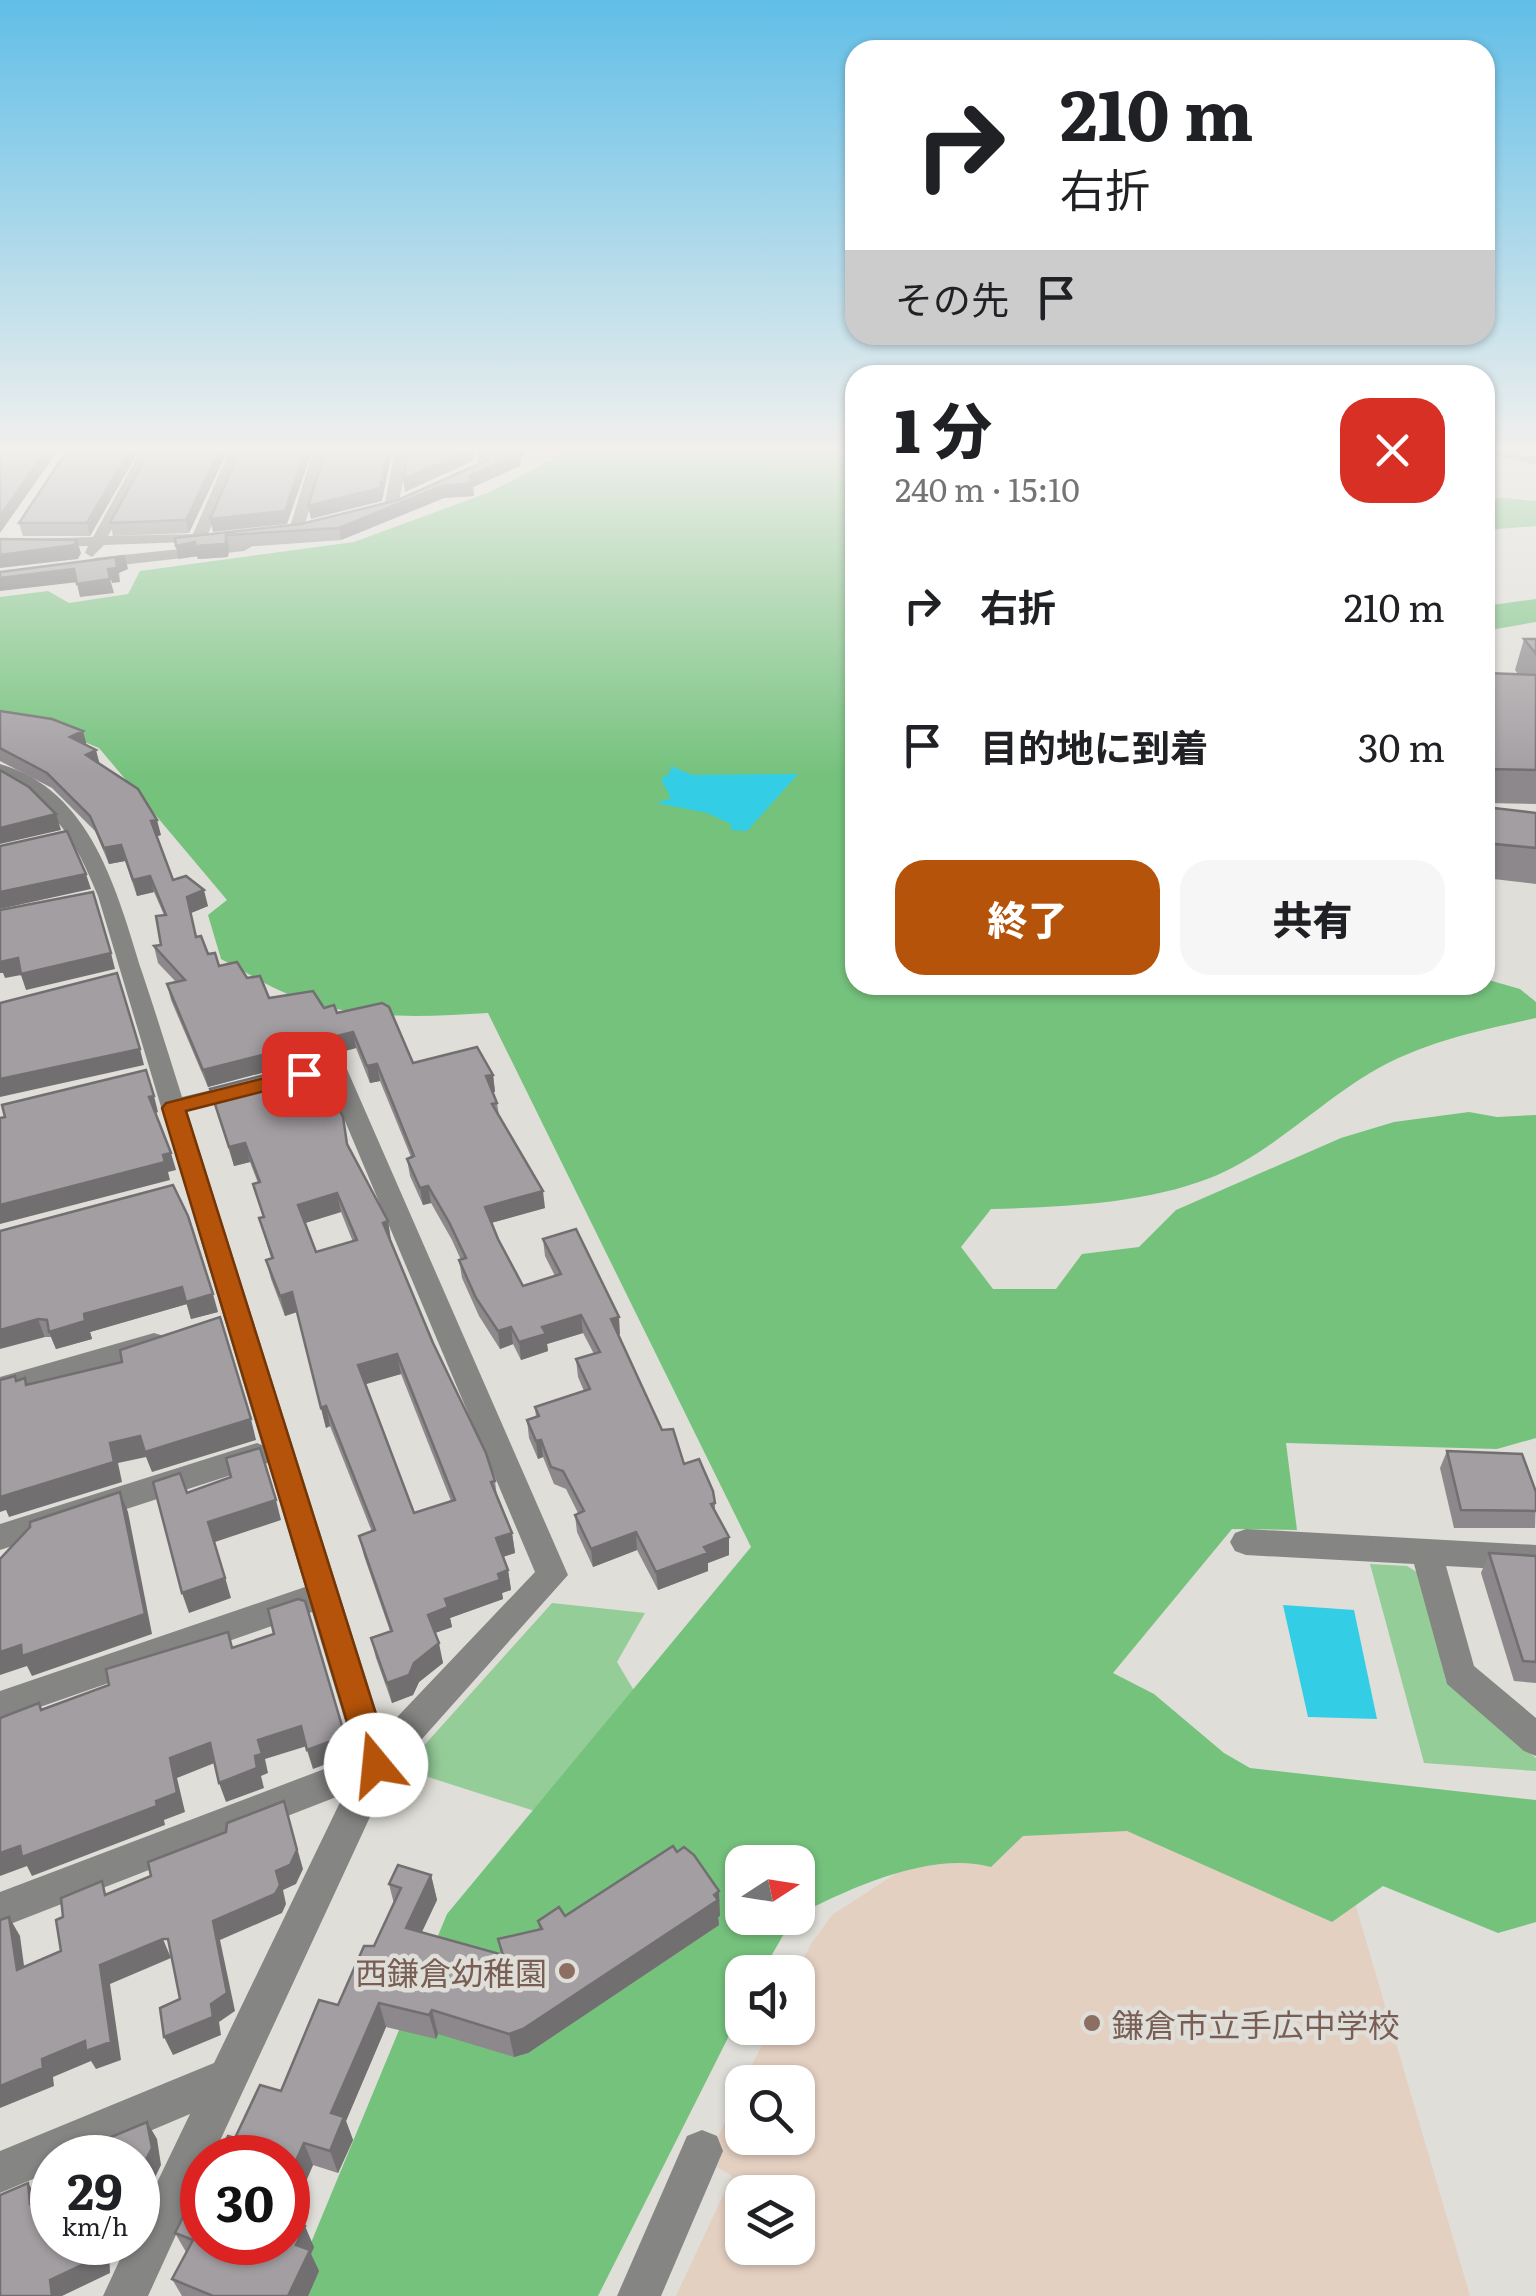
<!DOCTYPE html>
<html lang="ja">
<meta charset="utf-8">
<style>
:root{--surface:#fff;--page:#f6f6f6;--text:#202124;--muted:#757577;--accent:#b45309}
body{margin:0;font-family:Literata,"Noto Sans JP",serif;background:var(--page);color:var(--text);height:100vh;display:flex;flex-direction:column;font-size:38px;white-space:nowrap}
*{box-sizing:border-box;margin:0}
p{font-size:32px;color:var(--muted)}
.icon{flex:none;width:55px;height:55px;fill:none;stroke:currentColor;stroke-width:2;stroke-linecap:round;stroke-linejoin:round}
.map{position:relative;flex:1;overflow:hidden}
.side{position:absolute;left:845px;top:365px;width:650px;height:630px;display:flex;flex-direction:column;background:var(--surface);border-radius:30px;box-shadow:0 2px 8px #0004}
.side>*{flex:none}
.banner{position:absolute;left:845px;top:40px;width:650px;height:305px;border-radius:30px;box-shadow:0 2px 8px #0004;background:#fff;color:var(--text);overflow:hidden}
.needle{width:65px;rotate:78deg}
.tools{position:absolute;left:725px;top:1845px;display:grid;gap:20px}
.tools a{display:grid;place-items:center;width:90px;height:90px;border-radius:20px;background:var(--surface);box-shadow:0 2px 8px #0004;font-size:50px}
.speed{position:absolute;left:30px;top:2135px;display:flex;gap:20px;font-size:50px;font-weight:700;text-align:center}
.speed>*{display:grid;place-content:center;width:130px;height:130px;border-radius:50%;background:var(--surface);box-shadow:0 2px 8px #0004;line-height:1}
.speed small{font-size:25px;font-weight:400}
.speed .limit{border:15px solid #d22;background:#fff;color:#111}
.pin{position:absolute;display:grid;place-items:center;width:85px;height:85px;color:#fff;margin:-42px;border-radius:20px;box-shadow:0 5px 15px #0006}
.me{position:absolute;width:110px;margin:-55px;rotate:343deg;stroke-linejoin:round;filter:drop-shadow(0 0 8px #0008)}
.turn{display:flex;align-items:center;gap:35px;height:210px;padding:0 50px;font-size:45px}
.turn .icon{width:130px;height:130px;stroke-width:2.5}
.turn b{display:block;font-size:70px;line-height:85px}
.then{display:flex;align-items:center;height:95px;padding:0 50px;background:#0003;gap:20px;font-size:38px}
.round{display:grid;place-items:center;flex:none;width:105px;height:105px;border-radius:30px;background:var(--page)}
.summary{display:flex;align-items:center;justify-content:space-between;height:170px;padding:0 50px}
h1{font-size:60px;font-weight:800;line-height:75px}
.cta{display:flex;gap:20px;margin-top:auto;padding:20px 50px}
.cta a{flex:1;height:115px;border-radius:30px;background:var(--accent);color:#fff;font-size:40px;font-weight:800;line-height:115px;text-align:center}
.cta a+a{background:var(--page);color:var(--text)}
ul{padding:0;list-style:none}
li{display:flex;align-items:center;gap:30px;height:140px;padding:0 50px}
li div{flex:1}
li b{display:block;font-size:38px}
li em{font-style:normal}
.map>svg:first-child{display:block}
.education{fill:#e4d0c1;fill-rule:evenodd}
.green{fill:#95cd99}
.forest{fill:#75c27d}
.water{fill:#34cde6}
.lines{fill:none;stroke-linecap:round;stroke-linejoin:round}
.minor{fill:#858683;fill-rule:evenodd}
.wall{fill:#8c888b;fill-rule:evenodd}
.shaded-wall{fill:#726f71}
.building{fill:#a39ea2;stroke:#726f71;stroke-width:2.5;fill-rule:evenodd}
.route{fill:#b45309;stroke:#753606;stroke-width:2.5}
.education-dot{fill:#8d6e63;stroke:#dfded8;stroke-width:4}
.labels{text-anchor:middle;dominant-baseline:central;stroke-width:9;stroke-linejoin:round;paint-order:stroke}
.near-education-label{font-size:32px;fill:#785e54;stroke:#dfded8;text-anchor:end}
</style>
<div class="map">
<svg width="1536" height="2296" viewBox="0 0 1536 2296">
<rect width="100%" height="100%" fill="#dfded8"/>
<path class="education" d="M1046 1756 1333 1828 1470 2296H676L732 2176 717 2167 723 2150 714 2146 742 2085V2138H798V2082H744L770 2028H798L797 1972 811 1944 832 1915 949 1839ZM742 2192H798V2248H742Z"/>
<g class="green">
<path d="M1370 1564 1407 1566 1420 1574 1446 1681 1536 1758V1771L1424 1763Z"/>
<path d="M552 1603 645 1613 617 1662 636 1694 544 1814 403 1769Z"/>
</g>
<g class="forest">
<path d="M566 452H855V985H1294L1331 995 1359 985H1485V979L1520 989 1536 1002V1018C1478 1031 1422 1042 1370 1073 1318 1104 1267 1156 1210 1178 1143 1204 1062 1207 991 1209L961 1247 993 1289H1056L1082 1254 1139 1247 1176 1210 1341 1138 1394 1122 1469 1112 1497 1117 1536 1115V1438L1497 1449 1286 1443 1297 1530 1232 1529 1113 1673 1154 1694 1224 1753 1250 1768 1536 1800V1922L1498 1933 1383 1886 1332 1922 1127 1831 1023 1836 991 1867C931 1851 850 1888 798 1915V1862H742V1918H793L762 1972H742V2010L598 2296H289L447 1914 751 1547 488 1013C423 1017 351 1021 290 995 266 985 244 971 221 959L208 915 227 900 99 748 61 732 0 718V597L48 591 69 603 128 594 140 571 354 542 490 492Z"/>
<path d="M1504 498 1536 501V526L1485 530V499Z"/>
<path d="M1536 599V622L1485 631V606Z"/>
</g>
<g class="water">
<path d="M671 766 692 775 798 774 747 831 731 830V824L707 813 657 803 671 798 661 779 670 773Z"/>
<path d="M1283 1605 1354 1610 1377 1719 1308 1717Z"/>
</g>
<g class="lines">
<g class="minor">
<path d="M140 452H153L108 536 193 534 229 452H243L208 534 214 535V541L104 545 92 557 85 553 88 546 0 548V540L93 537Z"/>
<path d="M313 452H327L303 530 296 534 289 530Z"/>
<path d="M395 452H409L398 507 391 511 384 507Z"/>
<path d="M478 452H492L488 469 449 482V476L477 464Z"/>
<path d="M1492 452 1536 457V465L1493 455Z"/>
<path d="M246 533 253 537 251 547 244 551 95 568 87 563 95 558 237 543 241 534Z"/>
<path d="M0 764C92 790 117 892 142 972 156 1014 169 1055 182 1097L241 1083 253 1090 249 1095 187 1111 383 1732 535 1572 326 1076 290 1085 278 1078 282 1073 334 1060 346 1067 568 1575 389 1776 212 2158H202V2178L148 2296H103L128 2242H138V2222L190 2114 86 2158H52V2171L0 2193V2151L214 2063 344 1794 0 1928V1892L356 1757 312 1612 0 1721V1691L305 1587 268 1463 0 1550V1524L257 1443 262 1445 98 896C74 838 57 808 0 778Z"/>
<path d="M154 1333 164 1336 168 1343 164 1350 0 1399V1377Z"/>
<path d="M1246 1529 1536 1545V1571L1446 1566 1474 1666 1536 1718V1756L1524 1751 1447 1684 1414 1564 1246 1555 1235 1551 1230 1542 1235 1533Z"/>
<path d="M702 2130 717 2136 723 2151 661 2296H617L687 2136Z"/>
</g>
</g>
<g class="wall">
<path d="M138 452 90 536H23L19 523Z"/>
<path d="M148 452H227L189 533 113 536 110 523Z"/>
<path d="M490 452H523L520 466 473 487 474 496 444 498 341 540 229 548 228 557 198 559 197 556 178 559 175 538 301 524 398 500 488 460Z"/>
<path d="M1524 639H1536V804L1485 803V673L1518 674 1515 670Z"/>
<path d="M0 711 87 746 100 764 161 835 156 836 173 880 208 906 191 913 196 937 219 966 247 978 269 998 324 1008 337 1013 413 1063 493 1075 495 1092H493L497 1103 499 1115 545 1208 491 1223 498 1239 523 1286 555 1276 545 1256 543 1239 620 1334 618 1335 662 1430 684 1464 715 1503V1512L729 1555 708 1563V1571L658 1590 637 1550 593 1567 577 1532 575 1515 578 1513 566 1489 554 1484 543 1457 538 1459 529 1438 527 1420 536 1417 535 1407 584 1391 578 1377 576 1359 594 1354 583 1333 547 1344 548 1351 521 1360 513 1344 500 1349 479 1316 462 1278 459 1260H461L452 1240 431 1203 423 1205 410 1176 407 1159 411 1157 380 1081 370 1083 356 1048 208 1087 171 1000 167 984 176 982 158 963 154 946 161 945 164 915 154 892 137 896 125 861 109 864 95 831 52 788 0 761Z"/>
<path d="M1485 807 1536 813V884L1485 878Z"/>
<path d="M210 1089 348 1146 388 1221 391 1241 433 1343 495 1481 497 1497 512 1533 515 1553 503 1557 508 1570 511 1590 502 1593 503 1599 450 1618 452 1627 435 1633 443 1663 419 1682 413 1695 392 1703 376 1658 371 1638 390 1631 364 1556 359 1536 372 1532 330 1426 326 1428 297 1312 285 1316 271 1279 266 1260 271 1258 259 1218 263 1217 253 1184 258 1183 250 1162 234 1166ZM341 1212 353 1242 316 1252 305 1223ZM401 1374 451 1501 414 1513 365 1384Z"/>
<path d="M0 1231 218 1312 191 1319 187 1304 90 1332 92 1339 56 1349 51 1337H45Z"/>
<path d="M1447 1451 1536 1492 1535 1528H1454L1440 1468Z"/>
<path d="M1489 1553 1536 1556V1683L1514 1681 1481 1573Z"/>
<path d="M431 1875 437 1900 422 1932 501 1955 498 1939 539 1929 538 1921 565 1916H720L718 1917 719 1925 528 2053 514 2057 438 2034 436 2039 386 2027 346 2121 353 2140 338 2173 313 2165 289 2220 314 2247 311 2254 319 2271 308 2296H182L172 2279 186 2252 175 2233 198 2199 235 2138 281 2091 338 2005 374 1946 394 1904 389 1884Z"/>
</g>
<g class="shaded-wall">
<path d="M45 452H57L0 533V516Z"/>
<path d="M128 452H138L90 536 87 523Z"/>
<path d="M219 452H227L189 533 186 520Z"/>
<path d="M305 452H312L287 524 213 532 210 519Z"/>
<path d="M388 452H392L382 501 311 519 308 506Z"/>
<path d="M465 452H475L473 461 405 492 403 479Z"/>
<path d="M520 452H523L520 466 473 487 474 496 444 498 341 540 339 528 470 476Z"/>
<path d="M226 535 229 548 228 557 198 559 197 556 178 559 176 546Z"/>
<path d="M77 540 81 553 78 559 0 568V555Z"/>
<path d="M125 556 128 569 119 573 120 582 112 583 108 569 116 559Z"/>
<path d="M74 569 78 582 0 591V578Z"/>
<path d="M110 579 114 593 80 597 77 584Z"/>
<path d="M83 731 87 746 70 737Z"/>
<path d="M96 750 100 765 86 755Z"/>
<path d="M56 814 61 830 0 844V828Z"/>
<path d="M157 820 161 835 155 837 151 821Z"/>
<path d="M121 845 125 861 109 864 104 848Z"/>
<path d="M86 874 91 889 0 909V892Z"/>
<path d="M150 876 154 892 137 896 133 880Z"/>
<path d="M204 890 208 906 191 913 187 897Z"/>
<path d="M111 953 115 969 26 990 21 975 5 978 3 973H0V960L18 958Z"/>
<path d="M353 1032 356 1048 208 1087 203 1070Z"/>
<path d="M140 1049 144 1065 0 1097V1079Z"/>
<path d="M377 1064 380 1081 370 1083 367 1066Z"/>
<path d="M493 1075 495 1092 488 1093 486 1076Z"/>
<path d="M154 1096 158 1112 154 1114 149 1097Z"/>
<path d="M245 1143 250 1162 234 1166 229 1147Z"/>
<path d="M171 1153 176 1170 168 1172 170 1180 0 1224V1205Z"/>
<path d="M428 1186 431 1203 423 1205 420 1188Z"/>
<path d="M543 1191 545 1208 487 1224 485 1207Z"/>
<path d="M337 1193 341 1212 302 1224 298 1205Z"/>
<path d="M388 1221 391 1241 387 1242 383 1223Z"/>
<path d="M182 1287 187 1304 90 1332 92 1339 56 1349 49 1332 84 1314Z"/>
<path d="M292 1292 297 1312 285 1316 280 1296Z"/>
<path d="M213 1294 218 1312 191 1319 186 1302Z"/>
<path d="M581 1315 583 1333 547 1344 548 1351 521 1360 519 1342 542 1327Z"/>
<path d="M619 1317 620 1334 612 1337 611 1319Z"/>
<path d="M38 1319 45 1337 0 1349V1330Z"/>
<path d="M511 1327 513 1344 500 1349 498 1331Z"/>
<path d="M397 1354 401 1374 363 1385 358 1365Z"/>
<path d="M326 1406 330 1426 326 1428 321 1408Z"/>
<path d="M251 1419 256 1440 152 1472 146 1457 118 1463 122 1482 9 1517 6 1510 0 1512V1492L110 1443 140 1436Z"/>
<path d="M541 1440 543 1457 538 1459 536 1441Z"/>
<path d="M120 1492 128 1512 152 1634 32 1676 27 1666 0 1675V1652Z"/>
<path d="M276 1500 281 1520 215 1542 231 1598 189 1613 182 1593 208 1522Z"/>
<path d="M636 1532 637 1550 593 1567 591 1549Z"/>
<path d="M512 1533 515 1553 499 1558 496 1538Z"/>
<path d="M729 1537V1555L708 1563V1571L658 1590 656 1572 704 1547Z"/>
<path d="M508 1570 511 1590 502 1593 503 1599 450 1618 452 1627 432 1634 428 1615 445 1599Z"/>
<path d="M439 1643 443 1663 419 1682 413 1695 392 1703 387 1683Z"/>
<path d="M301 1726 307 1746 265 1759 268 1773 261 1776 264 1788 226 1802 219 1783 255 1756 258 1740Z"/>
<path d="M345 1736 350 1755 313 1769 307 1750Z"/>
<path d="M210 1743 217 1762 177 1778 185 1812 164 1820 165 1825 32 1876 27 1866 0 1876V1853L156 1801 170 1758Z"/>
<path d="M284 1801 303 1869 296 1884 283 1890 286 1904 282 1913 220 1940 235 2011 219 2022 221 2035 173 2055 164 2037 211 2004 213 1921 276 1871Z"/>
<path d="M431 1875 437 1900 412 1952 406 1928Z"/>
<path d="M719 1891 720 1916 718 1917 719 1925 528 2053 514 2057 509 2034Z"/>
<path d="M9 1917 20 1936 27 1988 17 1970Z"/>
<path d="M163 1939 171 1958 110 1984 121 2060 96 2069 91 2061 53 2077 54 2086 0 2108V2086L42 2059 100 1965Z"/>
<path d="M379 2003 386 2027 346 2121 353 2140 338 2173 330 2151 331 2113Z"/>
<path d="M432 2010 438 2034 436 2039 429 2015Z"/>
<path d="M147 2122 157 2139 161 2165 150 2188 144 2191 138 2217V2173Z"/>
<path d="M304 2143 313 2165 288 2223V2178Z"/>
<path d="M28 2183 39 2200 30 2204Z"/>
<path d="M305 2226 314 2247 311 2254 319 2271 308 2296H288L296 2245Z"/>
<path d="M98 2242H121L109 2248 110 2273 62 2296H52L50 2280Z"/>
</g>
<g class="building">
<path d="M0 452H45L0 516Z"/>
<path d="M66 452H128L87 523H19Z"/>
<path d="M148 452H219L186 520 110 523Z"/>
<path d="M239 452H305L285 511 210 519Z"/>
<path d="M325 452H388L380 488 308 506Z"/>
<path d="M408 452H465L403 479Z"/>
<path d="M490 452H520L519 454 470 476 472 483 442 486 339 528 226 535V544L195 546V542L176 546 175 538 301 524 398 500 488 460Z"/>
<path d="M0 539 77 540 74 545 0 555Z"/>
<path d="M125 556 116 559 117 568 108 569 110 579 77 584 74 569 0 578V572Z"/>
<path d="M1524 639H1536V654Z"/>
<path d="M1485 673 1536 675V770L1485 769Z"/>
<path d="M0 711 52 719 83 731 70 737 96 750 86 755 138 789 157 820 151 821 173 880 186 876 204 890 187 897 196 937 201 936 208 954 215 953 219 966 237 962 247 978 260 976 269 998 313 991 324 1008 334 1005 337 1013 382 1003 389 1007 413 1063 477 1047 493 1075 486 1076 497 1103 492 1104 543 1191 485 1207 498 1239 523 1286 561 1274 543 1239 576 1229 619 1317 611 1319 662 1430 673 1429 684 1464 699 1459 713 1491 715 1503 711 1504 729 1537 704 1547 708 1553 656 1572 636 1532 591 1549 575 1515 584 1511 563 1471 551 1467 541 1440 536 1441 527 1420 539 1416 535 1407 590 1389 576 1359 600 1352 581 1315 542 1327 546 1334 519 1342 511 1327 498 1331 476 1298 459 1260 466 1258 449 1222 428 1186 420 1188 407 1159 414 1156 377 1064 367 1066 353 1032 203 1070 167 984 185 980 154 946 161 945 156 916 166 915 150 876 133 880 121 845 104 848 90 816 47 773 0 748Z"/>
<path d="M0 770 29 787 56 814 0 828Z"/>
<path d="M1485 807 1536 813V848L1485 843Z"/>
<path d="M67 831 86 874 0 892V846Z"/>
<path d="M93 892 111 953 21 974 18 958 0 962V910Z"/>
<path d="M117 973 140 1049 0 1079V1003Z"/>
<path d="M316 1062 343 1117 347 1144 388 1221 383 1223 433 1343 486 1453 495 1481 491 1482 512 1533 496 1538 508 1570 498 1574 500 1580 445 1599 448 1607 428 1615 439 1643 414 1663 409 1675 387 1683 371 1638 392 1631 359 1536 375 1530 326 1406 321 1408 292 1292 280 1296 266 1260 273 1258 259 1218 264 1217 253 1184 260 1182 245 1143 229 1147 210 1089ZM337 1193 357 1240 316 1252 298 1205ZM397 1354 455 1500 414 1513 358 1365Z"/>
<path d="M146 1070 154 1096 149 1097 171 1153 163 1155 165 1162 0 1205V1118L5 1117 2 1105Z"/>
<path d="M173 1185 188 1216 213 1294 186 1302 182 1287 84 1314 85 1321 49 1332 47 1320 38 1319 0 1330V1231Z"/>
<path d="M220 1317 251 1419 145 1452 140 1436 110 1443 114 1462 0 1497V1380L15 1376 16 1381 25 1378 26 1385 122 1362 120 1350Z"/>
<path d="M260 1448 276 1500 208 1522 225 1578 182 1593 153 1482 180 1473 187 1493 231 1477 226 1458Z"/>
<path d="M1447 1451 1522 1454 1536 1492V1511L1461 1510Z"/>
<path d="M120 1492 145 1614 22 1656 21 1645 0 1652V1559L30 1527V1522Z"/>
<path d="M1489 1553 1536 1556V1662L1523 1661Z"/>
<path d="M298 1599 305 1601 345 1736 307 1750 301 1726 258 1740 262 1754 255 1756 257 1768 219 1783 210 1743 170 1758 177 1793 156 1801 157 1806 22 1857 20 1846 0 1853V1718L39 1703 41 1710 109 1685 106 1669 228 1632 232 1648 274 1634 268 1609Z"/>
<path d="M284 1801 297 1850 290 1865 276 1871 280 1885 275 1894 213 1921 227 1993 211 2004 213 2017 164 2037 160 2008 180 1999 168 1939H163L100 1965 111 2042 86 2051 85 2041 42 2059 43 2068 0 2086V1920L9 1917 17 1970 61 1951 56 1920 63 1917 61 1898 102 1881 105 1895 151 1876 148 1862 226 1832 227 1823Z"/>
<path d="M673 1846 677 1852 684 1847 694 1855 719 1891 714 1895 718 1900 523 2029 509 2034 432 2010 429 2015 379 2003 331 2113 344 2117 330 2151 304 2143 288 2178V2158H218L228 2136 235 2138 260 2085 281 2091 319 2000 338 2005 364 1946H374L401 1888 389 1884 398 1865 431 1875 406 1928 503 1955 498 1939 542 1929 538 1921 559 1907 565 1916Z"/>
<path d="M147 2122 152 2148 140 2171 138 2173V2158H96L114 2150 111 2137Z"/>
<path d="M28 2183 30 2204 52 2194V2242H98L99 2257 50 2280 52 2296H0V2195Z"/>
<path d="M202 2190V2242H288V2219L305 2226 296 2245 310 2250 288 2296H213L172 2279 193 2240 175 2233 193 2197 198 2199Z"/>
</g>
<linearGradient id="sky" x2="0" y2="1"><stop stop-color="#60bee7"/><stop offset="0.58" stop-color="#f1f0ed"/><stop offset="1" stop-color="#f1f0ed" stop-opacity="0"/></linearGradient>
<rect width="1536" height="774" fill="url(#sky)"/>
<path class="route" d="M304 1068 315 1074 312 1079 186 1111 392 1765 388 1775 376 1779 365 1775 360 1765 162 1108 166 1103Z"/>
<g class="education-dot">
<circle cx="567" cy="1971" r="10"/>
<circle cx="1092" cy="2023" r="10"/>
</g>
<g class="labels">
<g class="near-education-label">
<text x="547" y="1971">西鎌倉幼稚園</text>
<text x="1112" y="2023" text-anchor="start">鎌倉市立手広中学校</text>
</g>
</g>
</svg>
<div class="tools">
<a><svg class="needle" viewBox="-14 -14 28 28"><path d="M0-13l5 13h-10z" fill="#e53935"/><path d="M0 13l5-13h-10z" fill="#757577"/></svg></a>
<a><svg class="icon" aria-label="sound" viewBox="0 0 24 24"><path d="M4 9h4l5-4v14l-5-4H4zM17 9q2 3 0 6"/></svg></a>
<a><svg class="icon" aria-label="search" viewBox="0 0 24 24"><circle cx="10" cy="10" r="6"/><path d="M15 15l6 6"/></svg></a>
<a><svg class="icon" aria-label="layers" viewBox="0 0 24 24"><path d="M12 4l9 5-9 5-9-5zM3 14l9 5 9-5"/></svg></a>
</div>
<div class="speed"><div>29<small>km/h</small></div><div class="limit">30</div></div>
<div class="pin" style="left:304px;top:1074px;background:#d93025"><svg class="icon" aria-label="arrive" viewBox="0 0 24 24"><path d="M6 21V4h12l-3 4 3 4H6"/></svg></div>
<svg class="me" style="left:376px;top:1765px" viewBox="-20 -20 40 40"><circle r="19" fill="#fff"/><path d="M0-13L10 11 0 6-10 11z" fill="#b45309"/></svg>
<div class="banner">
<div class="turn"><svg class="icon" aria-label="right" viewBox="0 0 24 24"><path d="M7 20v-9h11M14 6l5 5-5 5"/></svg><div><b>210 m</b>右折</div></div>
<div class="then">その先<svg class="icon" aria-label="arrive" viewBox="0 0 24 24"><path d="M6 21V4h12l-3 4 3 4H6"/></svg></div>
</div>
<section class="side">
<div class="summary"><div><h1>1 分</h1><p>240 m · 15:10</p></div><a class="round" style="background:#d93025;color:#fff"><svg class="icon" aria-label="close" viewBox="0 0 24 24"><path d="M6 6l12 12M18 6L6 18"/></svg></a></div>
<ul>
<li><svg class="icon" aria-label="right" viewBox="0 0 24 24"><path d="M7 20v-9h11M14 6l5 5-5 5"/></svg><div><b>右折</b></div><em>210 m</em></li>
<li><svg class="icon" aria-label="arrive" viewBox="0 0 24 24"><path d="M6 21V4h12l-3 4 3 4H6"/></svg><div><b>目的地に到着</b></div><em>30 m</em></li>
</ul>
<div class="cta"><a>終了</a><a>共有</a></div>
</section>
</div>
